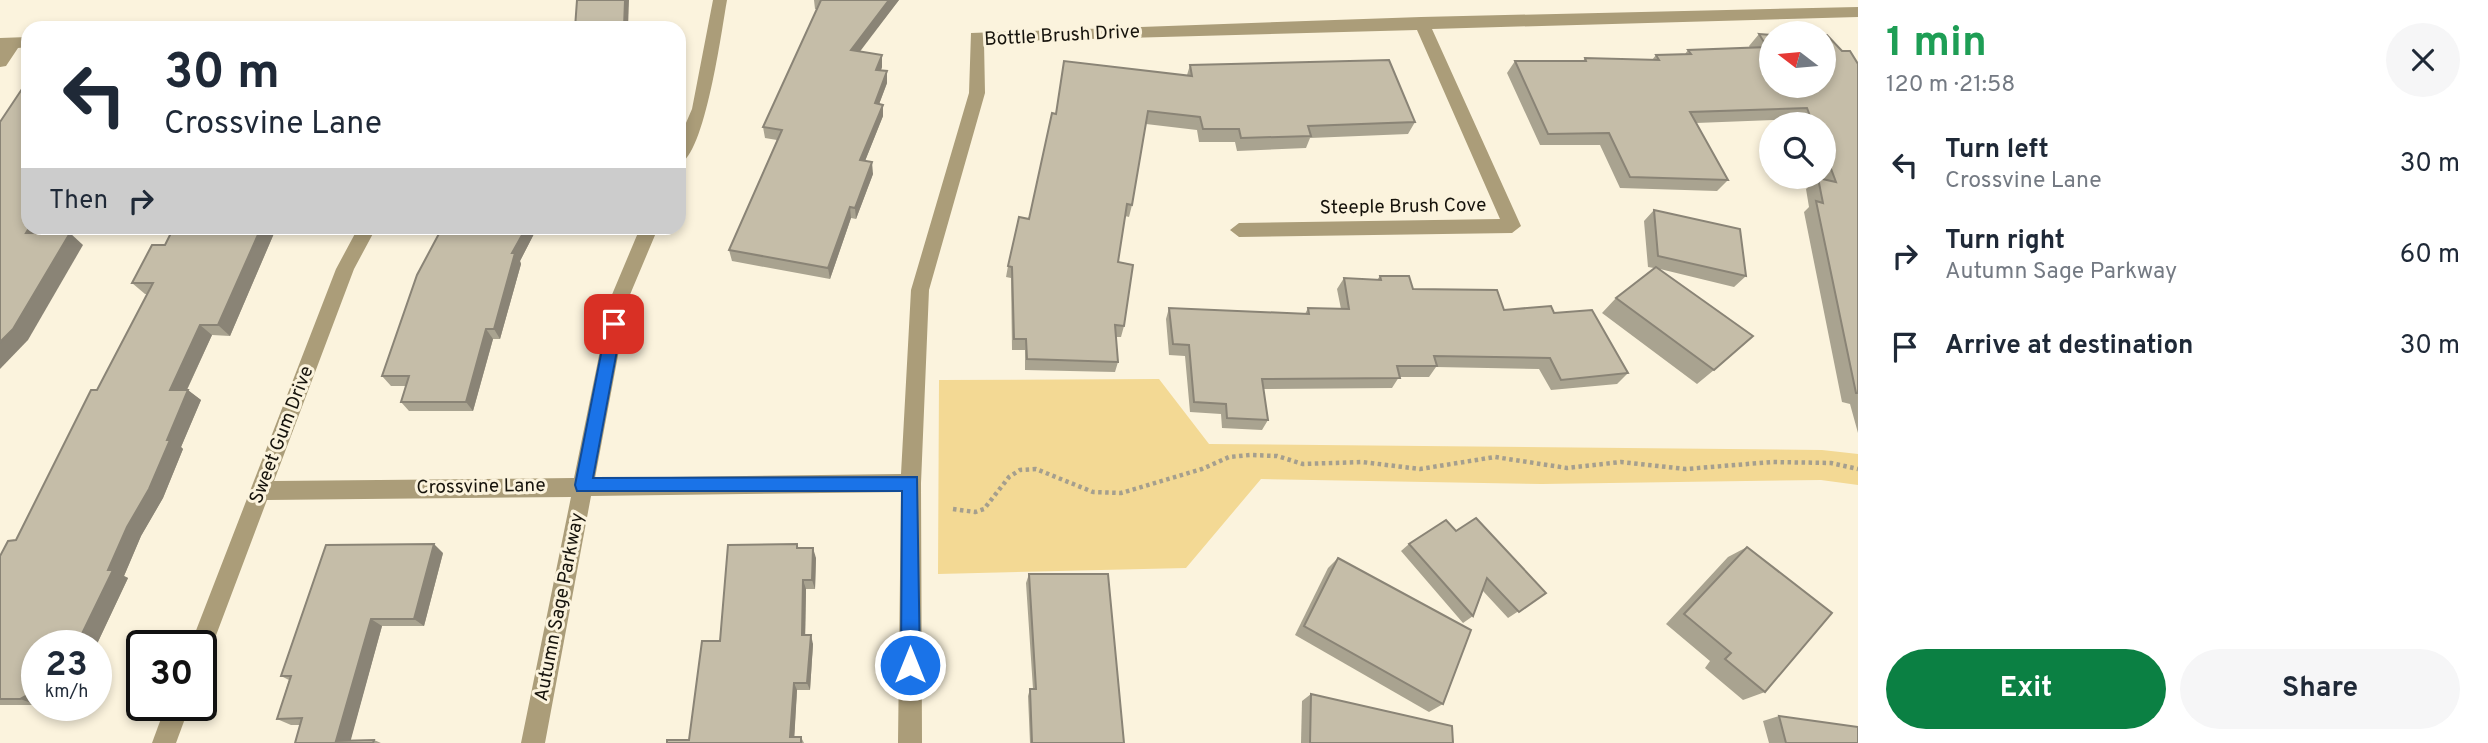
<!DOCTYPE html>
<meta charset="utf-8">
<style>
:root{--surface:#fff;--page:#f6f6f7;--text:#1f2937;--muted:#747a83;--accent:#0b8043}
body{margin:0;font-family:Overpass,sans-serif;background:var(--page);color:var(--text);height:100vh;display:flex;flex-direction:column;font-size:26px;white-space:nowrap}
*{box-sizing:border-box;margin:0}
p{font-size:23px;color:var(--muted)}
.icon{flex:none;width:38px;height:38px;fill:none;stroke:currentColor;stroke-width:2;stroke-linecap:round;stroke-linejoin:round}
.map{position:relative;flex:1;overflow:hidden}
.details{display:flex;flex-direction:column;background:var(--surface);width:630px}
.details>*{flex:none}
.guide{position:absolute;left:21px;top:21px;width:665px;height:214px;border-radius:21px;box-shadow:0 4px 10px #0003;background:#fff;color:var(--text);overflow:hidden}
.needle{width:46px;rotate:286deg}
.controls{position:absolute;left:1759px;top:21px;display:grid;gap:14px}
.controls a{display:grid;place-items:center;width:77px;height:77px;border-radius:50%;background:var(--surface);box-shadow:0 4px 10px #0003;font-size:35px}
.speed{position:absolute;left:21px;top:630px;display:flex;gap:14px;font-size:35px;font-weight:700;text-align:center}
.speed>*{display:grid;place-content:center;width:91px;height:91px;border-radius:50%;background:var(--surface);box-shadow:0 4px 10px #0003;line-height:1}
.speed small{font-size:18px;font-weight:400}
.speed .limit{border:4px solid #111;border-radius:10px;background:#fff;color:#111}
.pin{position:absolute;display:grid;place-items:center;width:60px;height:60px;color:#fff;margin:-30px;border-radius:14px;box-shadow:0 4px 10px #0006}
.me{position:absolute;width:77px;margin:-38px;rotate:0deg;stroke-linejoin:round;filter:drop-shadow(0 0 5px #0008)}
.turn{display:flex;align-items:center;gap:24px;height:147px;padding:0 28px;font-size:32px}
.turn .icon{width:91px;height:91px;stroke-width:2.5}
.turn b{display:block;font-size:49px;line-height:60px}
.then{display:flex;align-items:center;height:66px;padding:0 28px;background:#0003;gap:14px;font-size:26px}
.round{display:grid;place-items:center;flex:none;width:74px;height:74px;border-radius:37px;background:var(--page)}
.overview{display:flex;align-items:center;justify-content:space-between;height:119px;padding:0 28px}
h1{font-size:42px;font-weight:700;line-height:52px;color:#1e9e55}
.cta{display:flex;gap:14px;margin-top:auto;padding:14px 28px}
.cta a{flex:1;height:80px;border-radius:42px;background:var(--accent);color:#fff;font-size:28px;font-weight:700;line-height:80px;text-align:center}
.cta a+a{background:var(--page);color:var(--text)}
ul{padding:0;list-style:none}
li{display:flex;align-items:center;gap:21px;height:91px;padding:0 28px}
li div{flex:1}
li b{display:block;font-size:26px}
li em{font-style:normal}
main{display:flex;flex:1;min-height:0}
.map>svg:first-child{display:block}
.green{fill:#f3d994}
.lines{fill:none;stroke-linecap:round;stroke-linejoin:round}
.path{stroke:#a59f8e;stroke-width:4.5;stroke-dasharray:3.5 3.5;stroke-linecap:butt}
.minor{fill:#ab9d79;fill-rule:evenodd}
.wall{fill:#a9a390}
.shaded-wall{fill:#8a8476}
.building{fill:#c5bda8;stroke:#8a8476;stroke-width:2}
.route{fill:#1a73e8;stroke:#114b97;stroke-width:2}
.labels{text-anchor:middle;dominant-baseline:central;stroke-width:6;stroke-linejoin:round;paint-order:stroke}
.street-label{font-size:19px;fill:#16130c;stroke:#fbf3dd}
</style>
<main>
<div class="map">
<svg width="1858" height="743" viewBox="0 0 1858 743">
<rect width="100%" height="100%" fill="#fbf3dd"/>
<path class="green" d="M1159 379 1209 444 1822 450 1858 454V485L1821 480 1542 484 1261 479 1186 568 938 574 939 380Z"/>
<g class="lines">
<path class="path" d="M953 509 975 512 984 509 1009 477 1020 470 1036 469 1093 492 1121 493 1202 469 1229 457 1250 455 1277 456 1303 464 1362 462 1420 469 1495 457 1567 468 1621 462 1686 469 1772 462 1831 463 1858 469"/>
<g class="minor">
<path d="M713 0H727C722 28 705 156 679 164V139L692 109Z"/>
<path d="M1858 7V17L1432 29 1521 226 1512 233 1239 237 1230 230 1239 223 1500 219 1417 30 984 42 985 93 929 290 921 483 922 743H898L901 492 591 496 545 743H521L571 497 267 500 209 654 201 657V646H190L336 269 358 228H376L354 269 274 481 574 478 611 297 640 228H658L629 297 595 478 901 474 911 290 969 93 971 33 1421 17Z"/>
<path d="M28 37V47L18 48 6 66 0 67V38Z"/>
<path d="M166 705H190L176 743H152Z"/>
</g>
</g>
<g class="wall">
<path d="M814 0H899L859 51 882 55V67L881 70 887 83 879 104 883 116 865 161 873 174 856 219 851 218 830 279 732 261 729 250 777 140 765 138 763 127 817 9H815Z"/>
<path d="M1759 34 1842 51 1858 64V433L1850 404 1842 402 1804 212 1809 207 1806 189 1818 178 1817 177H1824V124H1797L1796 119 1696 123 1728 180 1717 191 1620 188 1600 145H1540L1507 73 1515 61H1583L1585 58 1652 60 1656 55 1685 54 1688 50 1750 48 1749 46Z"/>
<path d="M1190 65 1415 122 1408 134 1310 138 1306 148 1237 151 1235 142H1199L1197 130 1146 124 1132 205 1129 217 1125 216 1118 262 1124 326 1121 337H1116L1118 362 1115 372 1025 370V350H1012L1011 278 1006 277 1008 266 1029 219 1056 114 1187 75Z"/>
<path d="M1654 210 1746 276 1734 287 1660 269 1714 370 1697 384 1602 313 1616 298 1654 268 1648 267 1644 221Z"/>
<path d="M179 228H287L286 231H275L230 336 212 335 187 390 201 400 181 447 183 449 163 498 141 536 124 576 128 578 96 646H37V705H38H0V556L16 540 97 390 147 294H145L132 283 177 233Z"/>
<path d="M442 228H537L520 261 521 264 500 339H493L473 411H409L401 402 406 386H391L382 376Z"/>
<path d="M1380 276 1413 289 1504 310 1554 313 1628 373 1617 384 1551 390 1539 369 1436 367 1429 377H1399L1392 388 1263 389 1268 420 1262 430 1222 428 1221 414 1190 412 1185 356 1169 355 1166 319 1169 308 1305 314 1308 308 1341 309 1337 289 1344 278 1377 280Z"/>
<path d="M1456 531 1546 593 1508 618 1483 591 1473 616 1463 623 1401 551 1409 544Z"/>
<path d="M1747 547 1765 692 1743 700 1705 668 1710 661 1666 624 1728 557Z"/>
<path d="M798 548 816 558 815 589H806L805 635 813 644 810 690H797L794 737H801L804 743H667L689 740 720 641Z"/>
<path d="M443 553 424 626H382L350 741 374 740 381 743H295L301 725H291L277 719 289 680 281 676Z"/>
<path d="M1338 558 1443 704 1429 712 1295 635 1328 568Z"/>
<path d="M1029 574 1124 743H1030L1028 696 1030 689H1033L1026 583Z"/>
<path d="M1311 694 1453 743H1301L1302 701Z"/>
<path d="M1779 716 1858 743H1769L1763 721Z"/>
</g>
<g class="shaded-wall">
<path d="M625 0H629L628 28H624Z"/>
<path d="M889 0H899L852 62 851 50Z"/>
<path d="M882 55V67L877 81 876 70Z"/>
<path d="M887 71V83L875 115V103Z"/>
<path d="M883 105V116L861 171 860 160Z"/>
<path d="M872 162 873 174 856 219 855 208Z"/>
<path d="M850 207 851 218 830 279 828 268Z"/>
<path d="M29 228H49L40 245 26 233Z"/>
<path d="M261 228H272L275 231 230 336 218 325Z"/>
<path d="M526 228H537L520 261 521 264 500 339 494 329 512 253Z"/>
<path d="M70 233 83 245 28 340 0 369V342Z"/>
<path d="M200 325 212 335 182 400 170 390Z"/>
<path d="M486 329 493 339 473 411 466 402Z"/>
<path d="M188 390 201 400 181 447 183 449 163 498 141 536 124 576 128 578 96 646H76L108 570Z"/>
<path d="M434 544 443 553 424 626 414 619Z"/>
<path d="M813 548 816 558 815 589 812 580Z"/>
<path d="M803 580 806 589 805 644 802 635Z"/>
<path d="M371 619 382 626 350 743 336 741Z"/>
<path d="M811 635 813 644 810 690 807 683Z"/>
<path d="M37 678V705L20 699Z"/>
<path d="M794 683 797 690 794 743 790 737Z"/>
</g>
<g class="building">
<path d="M577 0H625L624 28H575Z"/>
<path d="M821 0H889L851 50 882 55 876 70 887 71 875 103 883 105 860 160 872 162 855 208 850 207 828 268 729 250 782 130 763 127Z"/>
<path d="M1759 34 1771 35V86H1824V35H1827L1842 51H1850L1858 64V393H1856L1816 201 1823 203 1818 178 1836 182 1824 150V124H1813L1807 108 1690 112 1728 180 1630 177 1609 133 1548 134 1515 61H1586L1585 58 1659 60 1656 55 1691 54 1688 50 1767 47Z"/>
<path d="M1389 60 1415 122 1308 126 1311 136 1241 138 1239 129H1203L1200 117 1148 111 1132 205 1127 204 1118 262 1133 265 1124 326 1115 325 1118 362 1027 359 1026 339H1014L1012 267 1008 266 1019 217 1029 219 1052 113 1056 114 1064 61 1192 76 1190 65Z"/>
<path d="M28 80V228H29L26 233H70L13 329 0 342V122Z"/>
<path d="M1654 210 1740 229 1746 276 1658 256Z"/>
<path d="M179 228H261L218 325H200L170 390H188L167 440H170L149 489 127 527 108 570H113L76 646H37V678L29 694 20 699H0V556L8 541 16 540 91 390H97L153 283H132L152 245H165L171 233H177Z"/>
<path d="M442 228H526L512 253H515L494 329H486L466 402H401L409 376H382L417 275Z"/>
<path d="M1656 267 1753 336 1714 370 1616 298Z"/>
<path d="M1380 276H1409L1413 289 1497 290 1504 310 1551 306 1554 313 1592 310 1628 373 1561 380 1550 358 1434 356 1437 366H1397L1400 378 1262 379 1268 420 1227 418 1226 404 1194 402 1189 345 1173 344 1169 308 1309 314 1308 308 1349 309 1344 278 1381 280Z"/>
<path d="M1476 518 1546 593 1519 612 1487 578 1473 616 1409 544 1446 520 1456 531Z"/>
<path d="M434 544 414 619H371L336 741 374 740 373 743H295L302 718 277 719 291 676H281L326 545Z"/>
<path d="M797 544V548H813L812 580H803L802 635H811L807 683H794L790 737H801V743H667V740H689L702 641H720L728 545Z"/>
<path d="M1747 547 1832 613 1765 692 1725 659 1731 653 1684 614Z"/>
<path d="M1338 558 1471 630 1443 704 1304 626Z"/>
<path d="M1029 574H1108L1124 743H1032L1030 689H1036Z"/>
<path d="M1311 694 1452 726 1453 743H1310Z"/>
<path d="M1779 716 1858 727V743H1786Z"/>
</g>
<path class="route" d="M614 318 622 324 593 478 917 477 920 665 917 672 910 674 904 672 901 665 902 491H577L575 485 607 324Z"/>
<g class="labels">
<g class="street-label">
<text transform="translate(1062 36) rotate(-3)">Bottle Brush Drive</text>
<text transform="translate(1403 207) rotate(-1)">Steeple Brush Cove</text>
<text transform="translate(282 435) rotate(-69)">Sweet Gum Drive</text>
<text transform="translate(481 487) rotate(-1)">Crossvine Lane</text>
<text transform="translate(560 607) rotate(-79)">Autumn Sage Parkway</text>
</g>
</g>
</svg>
<div class="controls">
<a><svg class="needle" viewBox="-14 -14 28 28"><path d="M0-13l5 13h-10z" fill="#e53935"/><path d="M0 13l5-13h-10z" fill="#747a83"/></svg></a>
<a><svg class="icon" aria-label="search" viewBox="0 0 24 24"><circle cx="10" cy="10" r="6"/><path d="M15 15l6 6"/></svg></a>
</div>
<div class="speed"><div>23<small>km/h</small></div><div class="limit">30</div></div>
<div class="pin" style="left:614px;top:324px;background:#d93025"><svg class="icon" aria-label="arrive" viewBox="0 0 24 24"><path d="M6 21V4h12l-3 4 3 4H6"/></svg></div>
<svg class="me" style="left:910px;top:665px" viewBox="-20 -20 40 40"><circle r="17" fill="#1a73e8" stroke="#fff" stroke-width="3"/><path d="M0-11L8 9 0 5-8 9z" fill="#fff"/></svg>
<div class="guide">
<div class="turn"><svg class="icon" aria-label="left" viewBox="0 0 24 24"><path d="M17 20v-9H6M10 6l-5 5 5 5"/></svg><div><b>30 m</b>Crossvine Lane</div></div>
<div class="then">Then<svg class="icon" aria-label="right" viewBox="0 0 24 24"><path d="M7 20v-9h11M14 6l5 5-5 5"/></svg></div>
</div>
</div>
<section class="details">
<div class="overview"><div><h1>1 min</h1><p>120 m · 21:58</p></div><a class="round"><svg class="icon" aria-label="close" viewBox="0 0 24 24"><path d="M6 6l12 12M18 6L6 18"/></svg></a></div>
<ul>
<li><svg class="icon" aria-label="left" viewBox="0 0 24 24"><path d="M17 20v-9H6M10 6l-5 5 5 5"/></svg><div><b>Turn left</b><p>Crossvine Lane</p></div><em>30 m</em></li>
<li><svg class="icon" aria-label="right" viewBox="0 0 24 24"><path d="M7 20v-9h11M14 6l5 5-5 5"/></svg><div><b>Turn right</b><p>Autumn Sage Parkway</p></div><em>60 m</em></li>
<li><svg class="icon" aria-label="arrive" viewBox="0 0 24 24"><path d="M6 21V4h12l-3 4 3 4H6"/></svg><div><b>Arrive at destination</b></div><em>30 m</em></li>
</ul>
<div class="cta"><a>Exit</a><a>Share</a></div>
</section>
</main>
